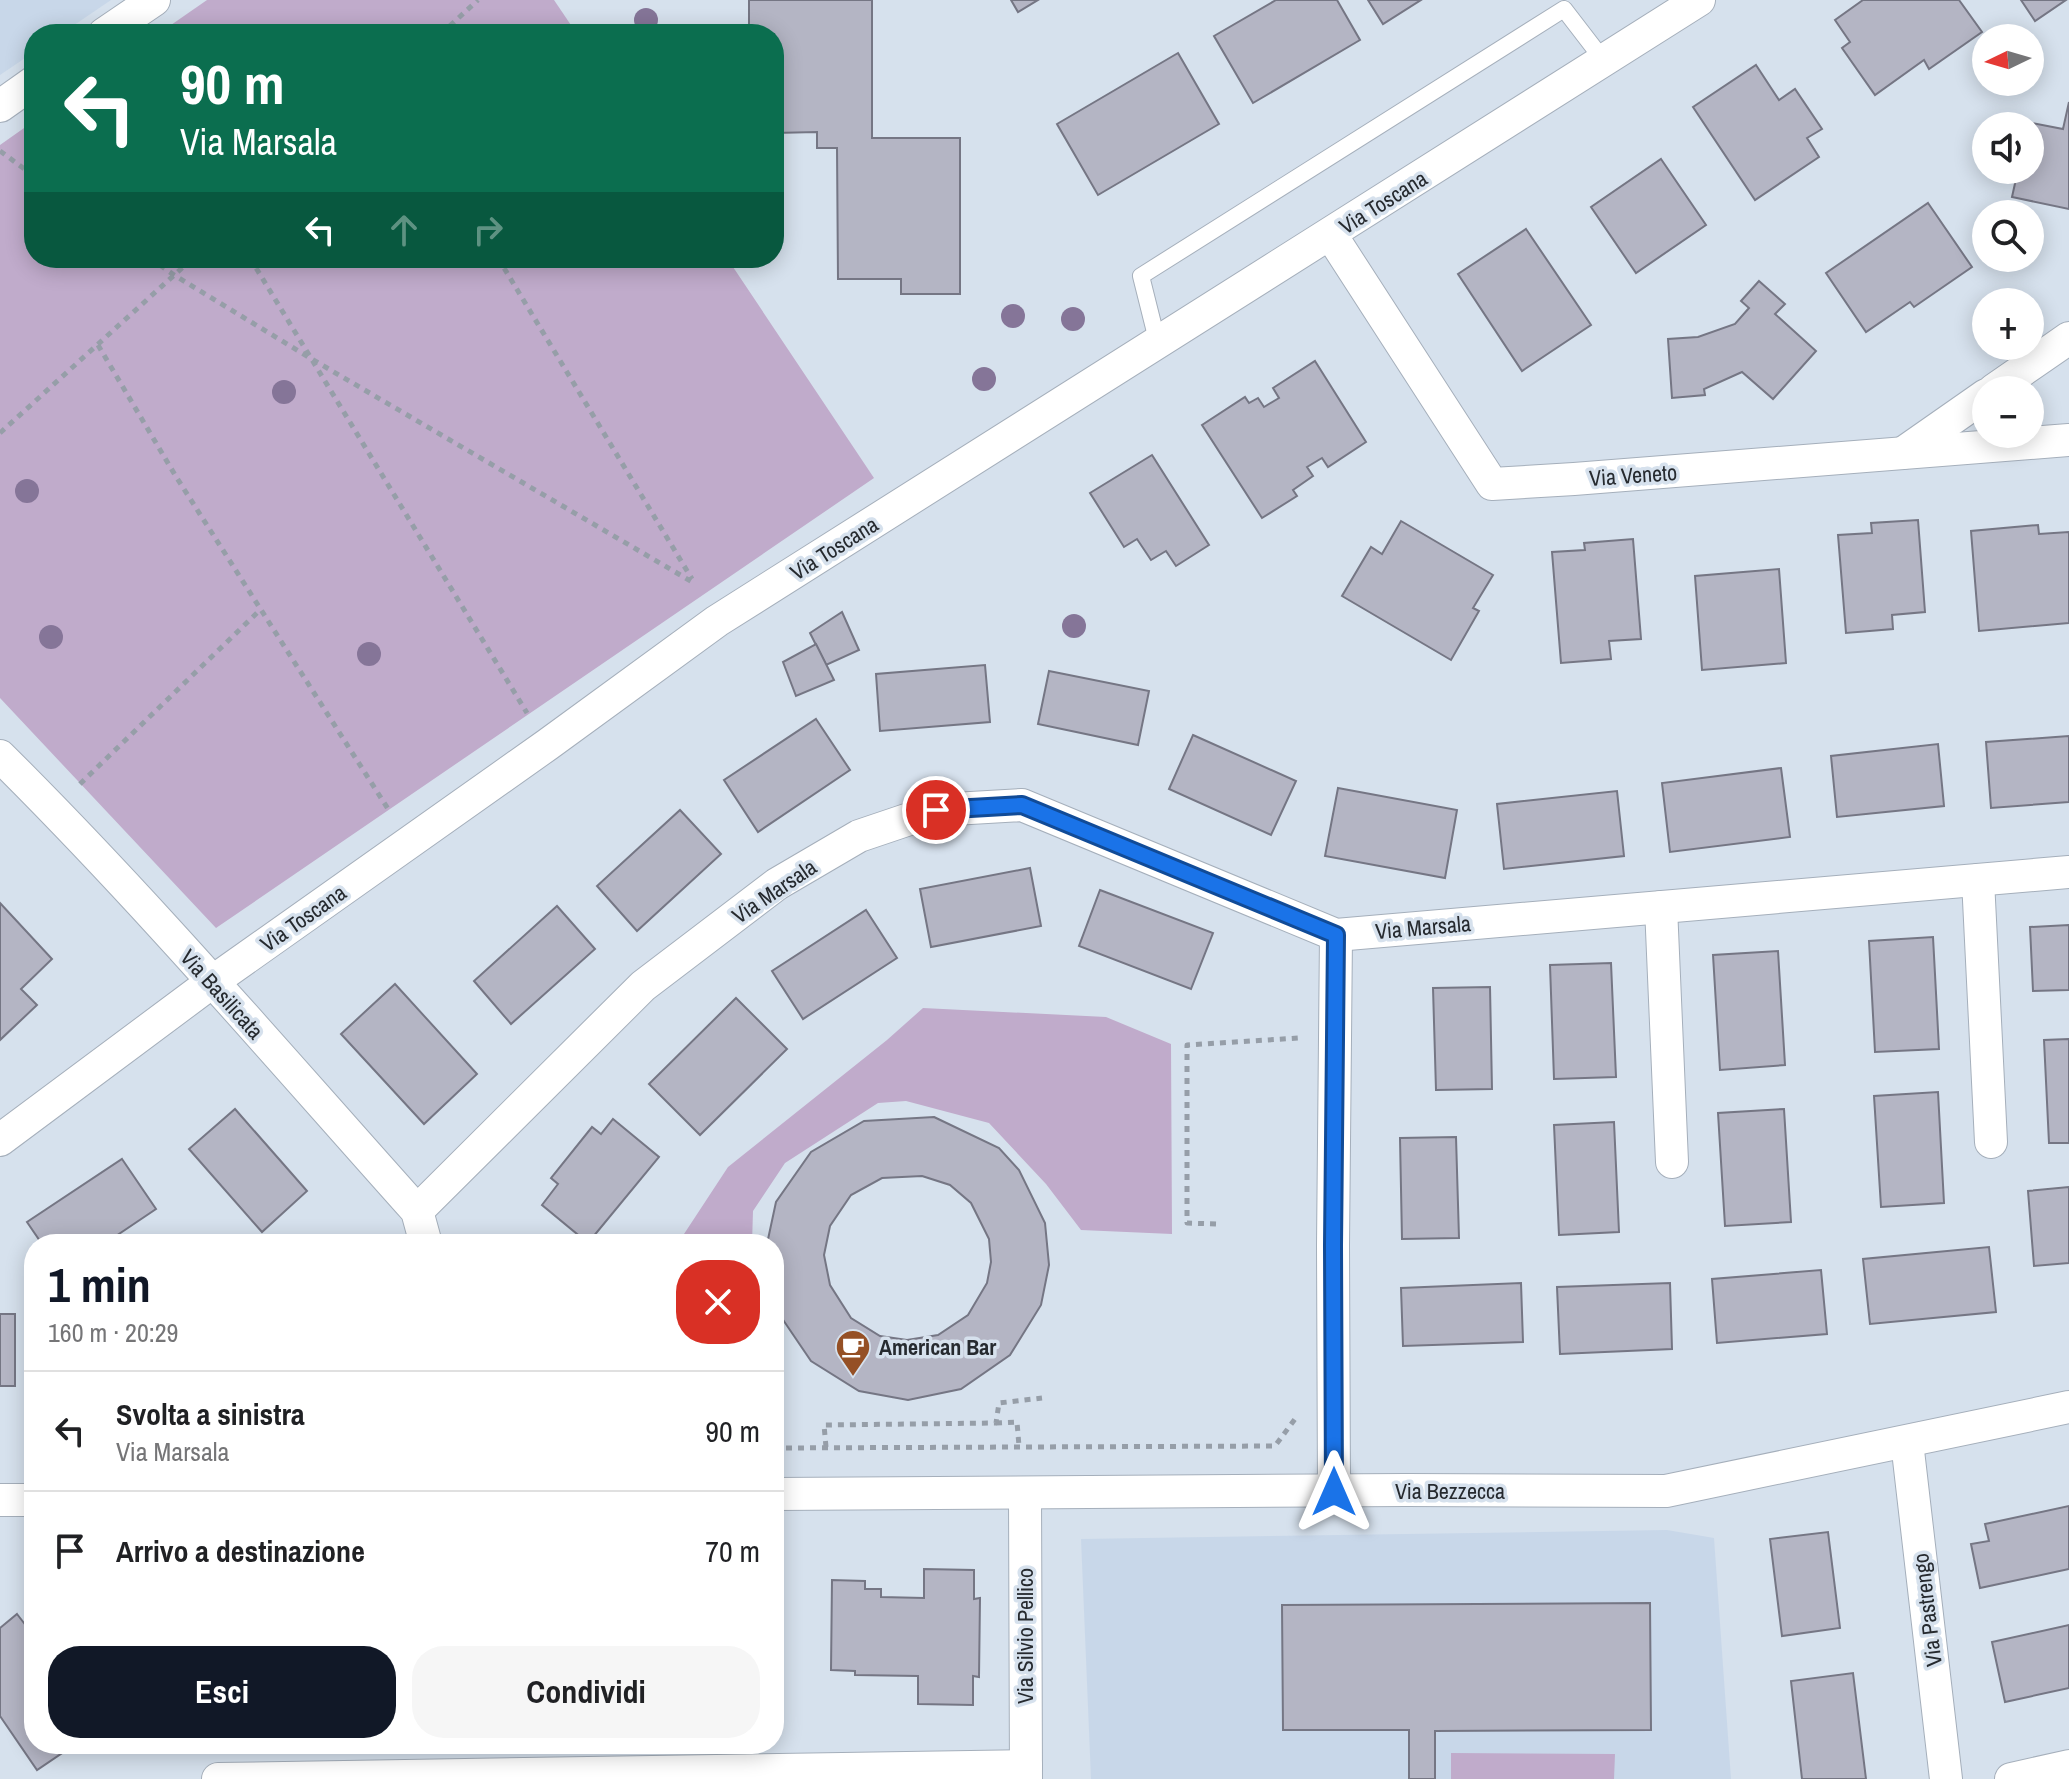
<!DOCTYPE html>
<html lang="it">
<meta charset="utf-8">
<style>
:root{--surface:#fff;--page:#f6f6f6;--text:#202124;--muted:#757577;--line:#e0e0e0;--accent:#111827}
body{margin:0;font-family:"Archivo Narrow",sans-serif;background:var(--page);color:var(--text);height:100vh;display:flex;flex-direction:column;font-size:30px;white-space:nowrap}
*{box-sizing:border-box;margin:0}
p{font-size:26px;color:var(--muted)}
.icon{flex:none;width:44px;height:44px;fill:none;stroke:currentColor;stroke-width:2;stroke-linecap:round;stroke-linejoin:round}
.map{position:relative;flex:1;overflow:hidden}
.details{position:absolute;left:24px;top:1234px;width:760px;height:520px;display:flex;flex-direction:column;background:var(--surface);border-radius:32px;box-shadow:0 4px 20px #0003}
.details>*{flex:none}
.top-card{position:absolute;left:24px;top:24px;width:760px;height:244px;border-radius:32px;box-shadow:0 4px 20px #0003;background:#0b6e4f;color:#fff;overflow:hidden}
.needle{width:52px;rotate:265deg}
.tools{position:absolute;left:1972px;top:24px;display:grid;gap:16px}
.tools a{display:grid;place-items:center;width:72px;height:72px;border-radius:50%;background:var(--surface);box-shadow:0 4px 20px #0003;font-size:40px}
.pin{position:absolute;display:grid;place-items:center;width:68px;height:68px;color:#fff;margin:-34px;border:4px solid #fff;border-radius:50%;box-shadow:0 2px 8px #0007}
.me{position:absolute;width:88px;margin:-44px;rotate:0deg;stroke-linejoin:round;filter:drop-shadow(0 0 6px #0008)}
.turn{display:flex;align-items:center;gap:28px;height:168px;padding:0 24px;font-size:36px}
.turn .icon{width:104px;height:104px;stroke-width:2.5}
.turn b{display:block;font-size:56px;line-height:68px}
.lanes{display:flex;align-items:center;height:76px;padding:0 24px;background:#0003;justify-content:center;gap:40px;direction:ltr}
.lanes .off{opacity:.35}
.round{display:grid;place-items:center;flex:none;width:84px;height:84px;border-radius:32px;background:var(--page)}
.summary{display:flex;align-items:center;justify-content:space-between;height:136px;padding:0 24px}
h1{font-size:48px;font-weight:800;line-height:60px;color:var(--accent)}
.primary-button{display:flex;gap:16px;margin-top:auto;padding:16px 24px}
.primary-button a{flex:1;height:92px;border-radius:32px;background:var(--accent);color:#fff;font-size:32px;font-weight:800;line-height:92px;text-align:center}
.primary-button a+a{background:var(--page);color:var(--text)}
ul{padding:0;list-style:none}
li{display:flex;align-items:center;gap:24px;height:120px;padding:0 24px;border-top:2px solid var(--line)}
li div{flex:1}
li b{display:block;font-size:30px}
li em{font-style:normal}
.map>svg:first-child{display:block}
.built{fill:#c8d7e9}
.green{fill:#c0abcb}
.building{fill:#b4b5c4;stroke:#757684;stroke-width:2;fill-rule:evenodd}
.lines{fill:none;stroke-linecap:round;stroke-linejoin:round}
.service-casing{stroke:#a5afbb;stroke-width:18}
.minor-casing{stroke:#a5afbb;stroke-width:34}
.path{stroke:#969ea8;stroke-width:5;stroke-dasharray:6 6;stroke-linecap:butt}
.service{stroke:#fff;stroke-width:16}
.minor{stroke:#fff;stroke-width:32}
.tree{fill:#857598}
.route-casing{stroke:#114b97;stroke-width:20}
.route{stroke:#1a73e8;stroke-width:14}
.labels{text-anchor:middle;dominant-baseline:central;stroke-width:7;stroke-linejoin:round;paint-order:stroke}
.street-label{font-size:22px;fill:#262a2f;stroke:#d6e1ed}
.poi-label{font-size:22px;font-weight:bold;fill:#262a2f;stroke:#d6e1ed;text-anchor:start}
</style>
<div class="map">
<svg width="2069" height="1779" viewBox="0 0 2069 1779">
<rect width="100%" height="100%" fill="#d6e1ed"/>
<g class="built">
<path d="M0 0H111L61 34H34V52L0 75Z"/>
<path d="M1667 1530 1714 1538 1731 1779H1091L1081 1539Z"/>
</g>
<g class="green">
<path d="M207 0H554L577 34H158Z"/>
<path d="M34 121V258H727L874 478 216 928 0 698V145Z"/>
<path d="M923 1008 1106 1017 1171 1044 1172 1234 1081 1230 1046 1184 989 1123 906 1101 878 1103 785 1163 753 1211 752 1244H681L684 1234 728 1167 887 1040Z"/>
<path d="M1451 1753 1615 1754 1614 1779H1451Z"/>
</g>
<g class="building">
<path d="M749 0H872V138H960V294H901V279H838L837 148H817V132L774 133V34H749Z"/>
<path d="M1011 0H1038L1018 12Z"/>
<path d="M1276 0H1337L1360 40 1253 103 1214 36Z"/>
<path d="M1368 0H1421L1383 24Z"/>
<path d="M1863 0H1959L1982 32 1929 69 1924 60 1875 95 1842 48 1850 42 1835 20Z"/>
<path d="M2021 0H2066L2035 21Z"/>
<path d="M1178 53 1219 124 1098 195 1057 124Z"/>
<path d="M1756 65 1779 100 1795 89 1822 129 1807 138 1819 157 1755 200 1693 107Z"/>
<path d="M2069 102V209L2012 197 2018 170H2030V126H2027V122L2063 129Z"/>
<path d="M1661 159 1706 225 1636 273 1591 207Z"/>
<path d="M1928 203 1972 267 1914 307 1910 302 1866 332 1826 273Z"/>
<path d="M1526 229 1591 325 1522 371 1458 274Z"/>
<path d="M1759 281 1785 304 1775 314 1816 351 1773 399 1742 372 1704 389 1705 395 1672 398 1668 339 1698 337 1735 324 1749 308 1741 301Z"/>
<path d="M1315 361 1366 442 1328 467 1322 458 1307 467 1313 476 1293 490 1297 496 1262 518 1202 425 1245 397 1249 403 1258 398 1264 407 1279 398 1273 388Z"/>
<path d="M1152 455 1209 545 1176 566 1166 551 1151 560 1137 539 1124 547 1090 493Z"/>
<path d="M1918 520 1925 612 1892 615 1893 629 1846 633 1838 535 1872 533 1871 523Z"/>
<path d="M1401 521 1493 575 1473 608 1479 611 1451 660 1342 596 1371 547 1382 554Z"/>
<path d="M2038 525 2039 534 2069 532V623L1979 631 1971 531Z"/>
<path d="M1633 539 1641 639 1609 641 1611 659 1561 663 1552 552 1585 550 1584 543Z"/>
<path d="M1779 569 1786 663 1702 670 1695 576Z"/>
<path d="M842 612 859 650 826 665 810 633Z"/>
<path d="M816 644 834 680 796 696 783 662Z"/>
<path d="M985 665 990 722 880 731 876 674Z"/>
<path d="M1049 671 1149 691 1138 745 1038 724Z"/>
<path d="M816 719 850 770 758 832 724 780Z"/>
<path d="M1193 735 1296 781 1271 835 1169 789Z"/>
<path d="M2069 736V802L1991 808 1986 742Z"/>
<path d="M1938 744 1944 806 1837 817 1831 756Z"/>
<path d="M1781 768 1790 837 1670 852 1662 783Z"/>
<path d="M1338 788 1457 810 1445 878 1325 856Z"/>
<path d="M1617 791 1624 856 1504 869 1497 804Z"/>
<path d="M680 810 721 854 637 931 597 886Z"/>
<path d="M1030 868 1041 926 931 947 920 889Z"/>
<path d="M1100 890 1213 933 1191 989 1079 946Z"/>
<path d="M0 903 52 959 21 989 37 1005 0 1040Z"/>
<path d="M557 906 595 949 511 1024 474 981Z"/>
<path d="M866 910 897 958 803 1019 772 971Z"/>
<path d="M2069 925V990L2033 991 2030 927Z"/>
<path d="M1933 937 1939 1049 1875 1052 1869 941Z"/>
<path d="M1778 951 1785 1065 1720 1070 1713 955Z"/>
<path d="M1611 963 1616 1077 1554 1079 1550 965Z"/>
<path d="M395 984 477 1074 424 1124 341 1034Z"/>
<path d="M1490 987 1492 1089 1436 1090 1433 988Z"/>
<path d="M736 998 787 1049 700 1135 649 1084Z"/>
<path d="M2069 1039V1143H2049L2044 1040Z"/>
<path d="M1938 1092 1944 1203 1881 1207 1874 1096Z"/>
<path d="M235 1109 307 1191 262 1232 189 1149Z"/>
<path d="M1784 1109 1791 1222 1725 1226 1718 1113Z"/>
<path d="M934 1117 999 1148 1019 1170 1045 1223 1049 1265 1041 1305 1010 1355 961 1389 908 1400 859 1391 811 1361 775 1308 774 1244H767L776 1202 811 1152 864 1121ZM922 1176 950 1185 971 1203 989 1239 991 1262 987 1283 968 1315 938 1335 907 1340 880 1336 851 1318 830 1285 824 1255 830 1226 851 1195 882 1178Z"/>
<path d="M613 1119 659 1157 588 1243 542 1205 558 1184 551 1178 592 1127 601 1134Z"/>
<path d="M1614 1122 1619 1232 1559 1235 1554 1125Z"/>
<path d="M1456 1137 1459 1238 1402 1239 1400 1138Z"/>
<path d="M122 1159 156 1209 104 1244H42L27 1222Z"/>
<path d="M2069 1187V1263L2034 1266 2028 1191Z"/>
<path d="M1989 1247 1996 1312 1870 1324 1863 1259Z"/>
<path d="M1821 1270 1827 1334 1717 1343 1712 1279Z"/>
<path d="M1521 1283 1523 1342 1403 1346 1401 1288Z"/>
<path d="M1670 1283 1672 1349 1560 1354 1557 1287Z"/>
<rect x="0" y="1314" width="15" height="72"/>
<path d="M2069 1506V1569L1980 1588 1971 1544 1989 1541 1985 1524Z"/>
<path d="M1828 1532 1840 1628 1782 1636 1770 1539Z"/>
<path d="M924 1569 974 1570V1599L980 1598 979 1677 973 1676V1705L918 1704V1676L855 1675V1671L831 1670 832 1580 865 1581V1589H881V1597L924 1598Z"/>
<path d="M1650 1603 1651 1730 1435 1731V1779H1409V1730H1283L1282 1605Z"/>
<path d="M17 1614 34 1636V1744H70L71 1747 37 1770 0 1716V1628Z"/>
<path d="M2069 1625V1688L2005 1702 1992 1642Z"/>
<path d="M1853 1673 1866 1779H1802L1791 1681Z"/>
</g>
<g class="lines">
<defs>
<path id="service" d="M1158 344 1141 276 1564 9 1604 61"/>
<g id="minor">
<path d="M104 34 154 0"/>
<path d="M0 106 34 82"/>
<path d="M1331 235 1492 484 1574 479 2069 440"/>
<path d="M1994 390 2069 338"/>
<path d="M1903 453 1986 395"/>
<path d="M0 756C146 901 280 1058 417 1211L426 1244"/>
<path d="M1978 880 1991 1142"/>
<path d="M1661 907 1672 1162"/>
<path d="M0 1140 212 982 547 745 717 621 1699 0"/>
<path d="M417 1211 643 986 777 884 859 836 936 810 1022 805 1336 935 2069 872"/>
<path d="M1907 1442 1946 1779"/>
<path d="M1334 1492 1333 1245 1336 935"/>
<path d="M1025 1493 1026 1779"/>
<path d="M774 1494 1406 1490 1666 1491 2069 1407"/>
<path d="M0 1500H34"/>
<path d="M218 1779 1026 1766"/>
<path d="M2011 1779 2069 1766"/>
</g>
</defs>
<use href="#service" class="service-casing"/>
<use href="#minor" class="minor-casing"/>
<g class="path">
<path d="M441 34 478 0"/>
<path d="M0 151 34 176"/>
<path d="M150 258 174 275 310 358 694 583"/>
<path d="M250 258 527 713"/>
<path d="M498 258 692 579"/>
<path d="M98 345 175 475 390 812"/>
<path d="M0 433 193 258"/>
<path d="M80 784 260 610"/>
<path d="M1216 1224 1187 1223V1045L1298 1038"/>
<path d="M996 1423 1017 1422 1019 1446"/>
<path d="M826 1447 824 1425 996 1423 999 1403 1042 1398"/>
<path d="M774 1448 1275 1446 1295 1419"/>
</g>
<use href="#service" class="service"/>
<use href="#minor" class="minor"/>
</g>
<g class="tree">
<circle cx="646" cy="20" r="12"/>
<circle cx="1013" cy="316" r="12"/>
<circle cx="1073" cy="319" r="12"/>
<circle cx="984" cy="379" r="12"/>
<circle cx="284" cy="392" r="12"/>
<circle cx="27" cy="491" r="12"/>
<circle cx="1074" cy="626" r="12"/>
<circle cx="51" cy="637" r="12"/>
<circle cx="369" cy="654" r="12"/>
</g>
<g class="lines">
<defs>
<path id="route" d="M936 810 1022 805 1336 935 1333 1245 1334 1492"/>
</defs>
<use href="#route" class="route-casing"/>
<use href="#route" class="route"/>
</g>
<defs>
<symbol id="cafe-pin" viewBox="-11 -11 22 30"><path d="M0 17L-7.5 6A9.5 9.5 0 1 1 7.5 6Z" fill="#955025" stroke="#d6e1ed"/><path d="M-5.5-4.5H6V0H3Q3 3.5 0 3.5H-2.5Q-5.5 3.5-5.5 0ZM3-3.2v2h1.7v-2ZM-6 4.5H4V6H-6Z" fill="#fff"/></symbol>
</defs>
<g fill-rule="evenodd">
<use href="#cafe-pin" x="833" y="1327" width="40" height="54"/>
</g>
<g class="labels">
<g class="street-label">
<text transform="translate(1383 202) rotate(-32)">Via Toscana</text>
<text transform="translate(1633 475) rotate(-4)">Via Veneto</text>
<text transform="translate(834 548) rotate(-32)">Via Toscana</text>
<text transform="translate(774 891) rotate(-34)">Via Marsala</text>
<text transform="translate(303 918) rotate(-35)">Via Toscana</text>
<text transform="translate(1423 927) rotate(-5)">Via Marsala</text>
<text transform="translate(222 994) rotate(48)">Via Basilicata</text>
<text x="1450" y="1491">Via Bezzecca</text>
<text transform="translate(1927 1610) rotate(-97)">Via Pastrengo</text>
<text transform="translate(1025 1636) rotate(-90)">Via Silvio Pellico</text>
</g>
<g class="poi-label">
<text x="879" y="1347">American Bar</text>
</g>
</g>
</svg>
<div class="tools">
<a><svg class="needle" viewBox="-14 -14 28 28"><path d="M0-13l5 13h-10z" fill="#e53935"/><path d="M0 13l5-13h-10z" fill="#757577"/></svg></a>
<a><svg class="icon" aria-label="sound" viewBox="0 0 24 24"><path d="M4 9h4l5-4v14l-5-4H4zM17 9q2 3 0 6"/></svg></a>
<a><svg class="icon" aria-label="search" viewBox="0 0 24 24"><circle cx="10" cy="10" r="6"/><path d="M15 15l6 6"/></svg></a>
<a>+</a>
<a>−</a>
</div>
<div class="pin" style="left:936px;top:810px;background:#d93025"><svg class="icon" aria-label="arrive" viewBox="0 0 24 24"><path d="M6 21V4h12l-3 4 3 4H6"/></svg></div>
<svg class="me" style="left:1334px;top:1492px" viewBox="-20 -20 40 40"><path d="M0-17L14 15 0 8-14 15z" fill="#1a73e8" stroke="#fff" stroke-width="4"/></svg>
<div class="top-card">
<div class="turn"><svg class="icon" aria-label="left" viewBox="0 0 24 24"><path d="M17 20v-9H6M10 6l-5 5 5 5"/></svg><div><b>90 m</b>Via Marsala</div></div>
<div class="lanes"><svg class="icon" aria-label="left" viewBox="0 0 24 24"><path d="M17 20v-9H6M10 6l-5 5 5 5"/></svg><svg class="icon off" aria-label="ahead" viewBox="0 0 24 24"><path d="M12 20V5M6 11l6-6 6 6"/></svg><svg class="icon off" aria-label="right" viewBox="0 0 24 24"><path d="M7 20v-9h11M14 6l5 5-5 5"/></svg></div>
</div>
<section class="details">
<div class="summary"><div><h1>1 min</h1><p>160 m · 20:29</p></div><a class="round" style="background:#d93025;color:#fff"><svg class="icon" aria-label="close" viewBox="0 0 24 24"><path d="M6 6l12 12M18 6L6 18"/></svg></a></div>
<ul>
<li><svg class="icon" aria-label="left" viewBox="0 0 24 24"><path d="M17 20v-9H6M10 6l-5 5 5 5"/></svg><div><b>Svolta a sinistra</b><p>Via Marsala</p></div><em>90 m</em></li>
<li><svg class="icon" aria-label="arrive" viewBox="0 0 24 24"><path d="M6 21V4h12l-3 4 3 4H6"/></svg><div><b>Arrivo a destinazione</b></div><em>70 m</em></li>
</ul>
<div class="primary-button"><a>Esci</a><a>Condividi</a></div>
</section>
</div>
